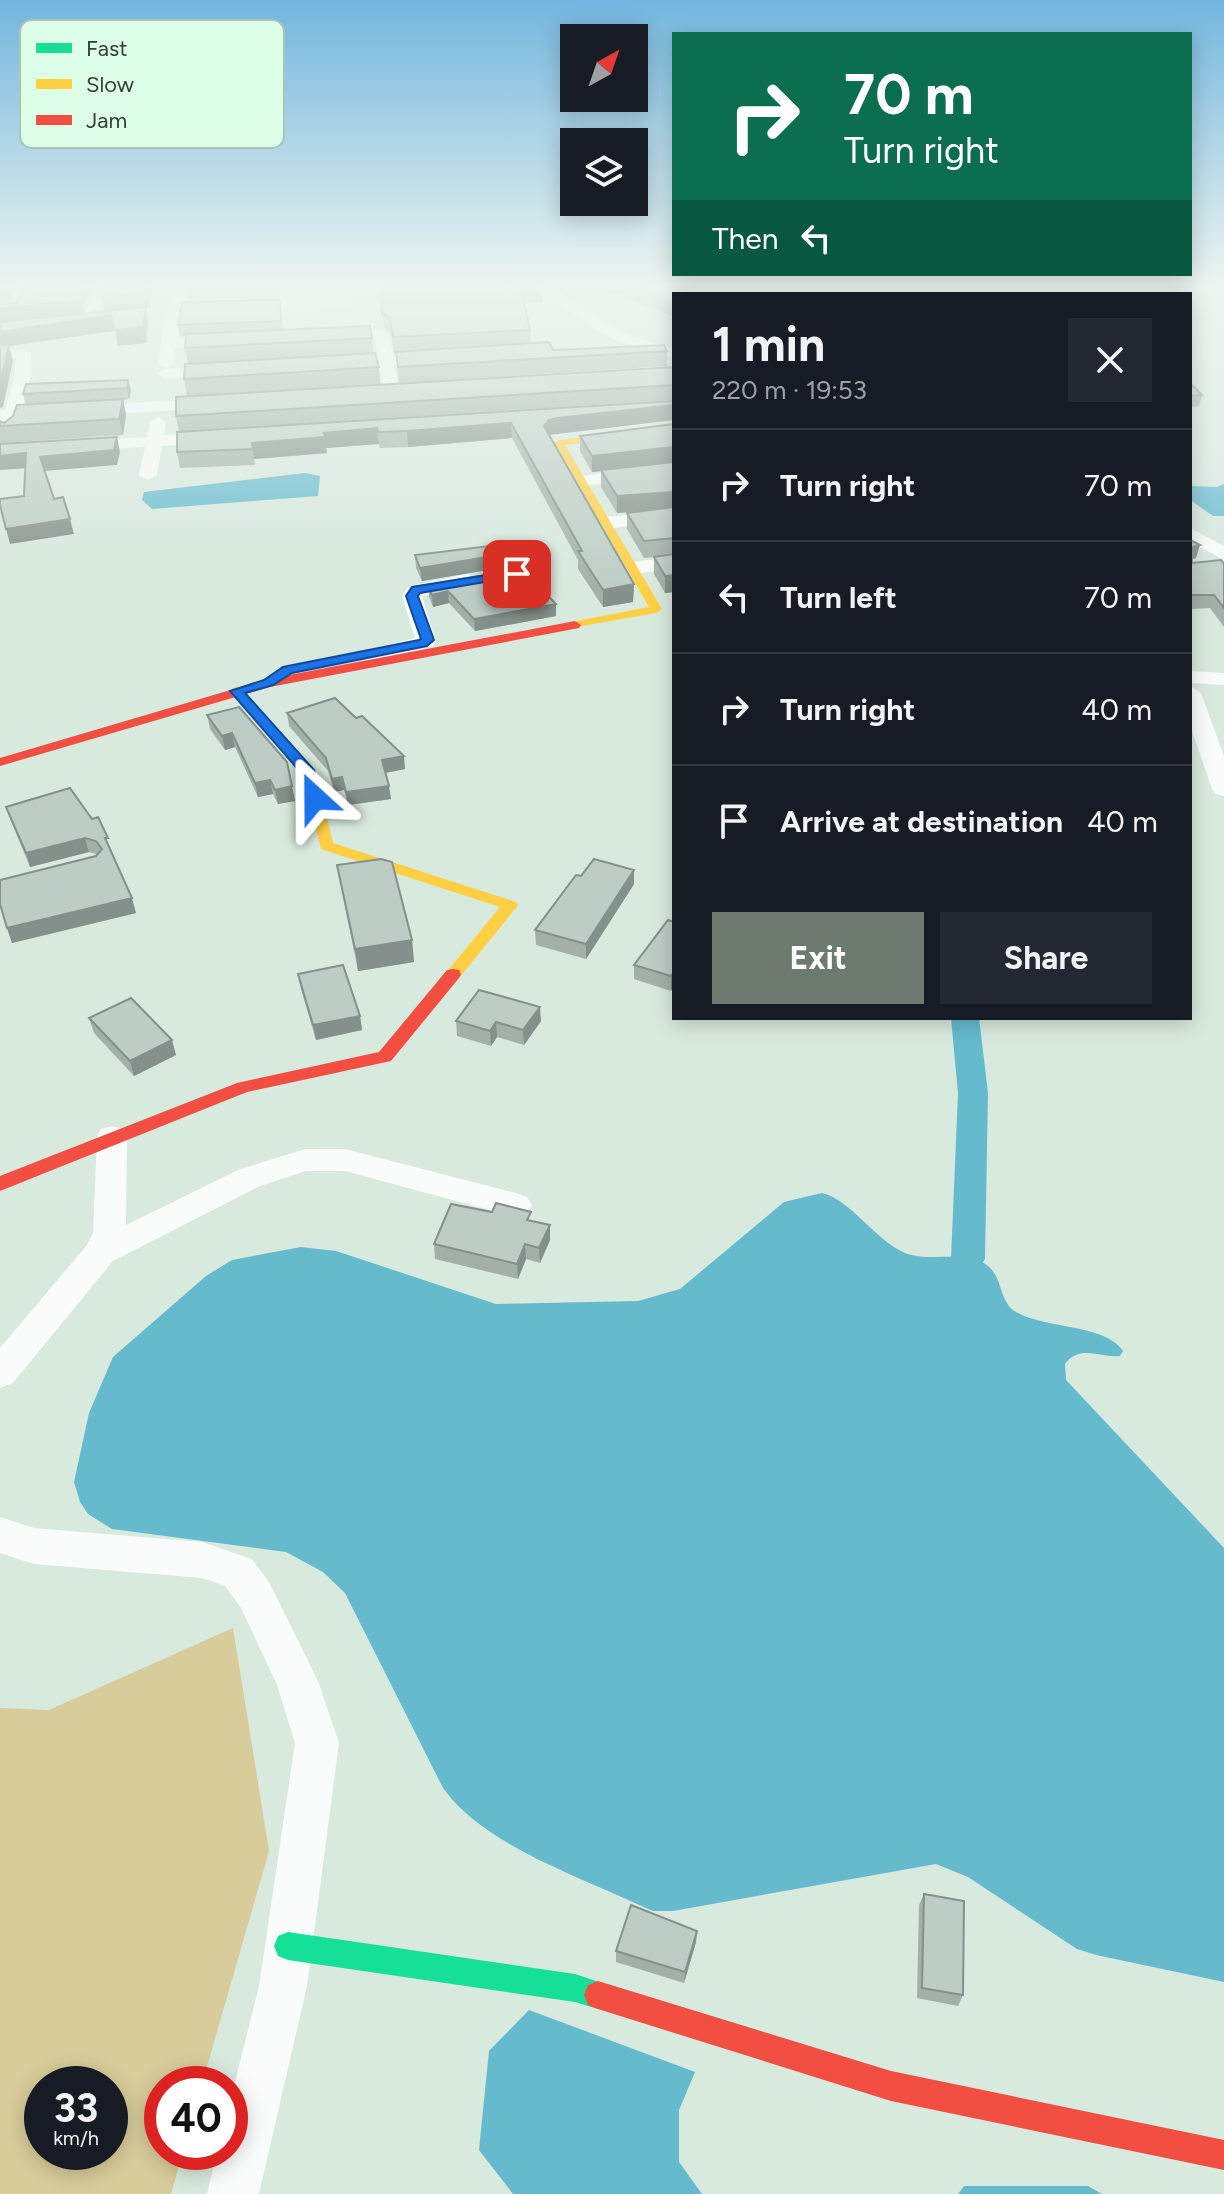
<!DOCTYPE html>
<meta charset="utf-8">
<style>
:root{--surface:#171b24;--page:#242831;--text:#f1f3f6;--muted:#9ea1a6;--line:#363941;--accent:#6c7a70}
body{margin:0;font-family:Figtree,sans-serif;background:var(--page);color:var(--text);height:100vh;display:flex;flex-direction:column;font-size:30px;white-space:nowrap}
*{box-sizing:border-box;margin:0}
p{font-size:26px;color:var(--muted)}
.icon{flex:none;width:44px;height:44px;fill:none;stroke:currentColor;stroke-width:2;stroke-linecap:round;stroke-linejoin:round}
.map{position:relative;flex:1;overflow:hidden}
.details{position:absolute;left:672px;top:292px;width:520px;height:728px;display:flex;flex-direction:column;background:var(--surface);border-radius:0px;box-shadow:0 4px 20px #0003}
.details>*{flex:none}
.top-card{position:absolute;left:672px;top:32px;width:520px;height:244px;border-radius:0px;box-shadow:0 4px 20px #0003;background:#0b6e4f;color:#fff;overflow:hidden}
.needle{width:52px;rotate:40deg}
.controls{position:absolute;left:560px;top:24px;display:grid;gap:16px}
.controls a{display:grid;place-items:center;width:88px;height:88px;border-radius:0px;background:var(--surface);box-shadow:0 4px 20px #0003;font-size:40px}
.speed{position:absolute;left:24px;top:2066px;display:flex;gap:16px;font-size:40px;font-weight:700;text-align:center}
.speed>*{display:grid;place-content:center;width:104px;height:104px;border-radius:50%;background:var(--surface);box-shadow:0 4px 20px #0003;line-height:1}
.speed small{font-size:20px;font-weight:400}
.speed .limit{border:12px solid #d22;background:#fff;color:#111}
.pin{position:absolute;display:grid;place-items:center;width:68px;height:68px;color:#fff;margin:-34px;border-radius:16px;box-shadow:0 4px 12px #0006}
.me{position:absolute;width:88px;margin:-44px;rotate:336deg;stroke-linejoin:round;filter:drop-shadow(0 0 6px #0008)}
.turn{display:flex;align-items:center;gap:28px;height:168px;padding:0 40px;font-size:36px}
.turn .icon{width:104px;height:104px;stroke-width:2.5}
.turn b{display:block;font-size:56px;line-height:68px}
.then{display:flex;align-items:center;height:76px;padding:0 40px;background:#0003;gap:16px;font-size:30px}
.round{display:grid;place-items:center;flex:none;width:84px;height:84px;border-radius:0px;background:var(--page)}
.head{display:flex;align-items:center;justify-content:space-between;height:136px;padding:0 40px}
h1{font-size:48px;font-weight:700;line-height:60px}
.cta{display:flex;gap:16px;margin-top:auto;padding:16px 40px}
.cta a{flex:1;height:92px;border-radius:0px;background:var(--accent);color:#fff;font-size:32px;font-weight:700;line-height:92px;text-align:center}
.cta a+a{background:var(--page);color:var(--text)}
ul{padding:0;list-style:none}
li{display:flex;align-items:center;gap:24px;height:112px;padding:0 40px;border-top:2px solid var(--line)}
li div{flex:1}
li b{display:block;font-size:30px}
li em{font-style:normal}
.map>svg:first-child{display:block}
.green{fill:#d8cc9a;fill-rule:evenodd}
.water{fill:#65bace}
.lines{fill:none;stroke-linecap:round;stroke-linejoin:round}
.canal{fill:#65bace;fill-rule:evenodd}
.street{fill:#f9fcfa;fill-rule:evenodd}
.fast{fill:#16e098;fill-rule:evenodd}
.slow{fill:#ffcf43;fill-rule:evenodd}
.jam{fill:#f24e42;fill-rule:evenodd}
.wall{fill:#a3b0aa}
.shaded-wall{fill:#84908b}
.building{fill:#bdcdc6;stroke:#84908b;stroke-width:2}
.route{fill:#1a73e8;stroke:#114b97;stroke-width:2}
.key{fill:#deffe7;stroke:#aac5b2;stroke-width:2}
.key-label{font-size:22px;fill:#323f35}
</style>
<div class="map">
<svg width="1224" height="2194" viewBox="0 0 1224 2194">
<rect width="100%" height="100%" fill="#d8e9dd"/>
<path class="green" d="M233 1628 269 1851 202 2084H162V2152H183L171 2194H0V1708L49 1710ZM42 2084H110V2152H42Z"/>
<g class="water">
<path d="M305 473 320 476 318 496 152 509 142 500 144 492Z"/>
<path d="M1224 484V516H1213L1190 500V486L1217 487Z"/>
<path d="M822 1193C850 1199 875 1240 905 1253 930 1263 967 1249 988 1266 1003 1278 999 1302 1016 1312 1045 1329 1106 1324 1123 1351L1120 1356C1099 1358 1080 1344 1065 1364L1066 1380 1224 1548V1982L1096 1955 1077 1949 968 1877 936 1864 673 1911H653L637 1904C574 1874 484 1845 443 1788L345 1593 323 1572 286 1552 112 1529 88 1514 80 1502 74 1482 89 1413 113 1357 206 1276 232 1260 301 1247 336 1251 496 1304 638 1301 680 1289 784 1202Z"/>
<path d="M529 2010 695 2072 679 2110V2162L702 2194H513L479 2150 489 2051Z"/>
<path d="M964 2186H1088L1102 2194H958Z"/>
</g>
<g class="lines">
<path class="canal" d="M951 1018H979L988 1093 985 1259 980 1268 968 1272 956 1268 951 1259 958 1093Z"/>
<g class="street">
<path d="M96 287H110L100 307 104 320 97 324 90 320 86 307Z"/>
<path d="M174 287H188L177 339 225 337 232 341 225 345 175 348 174 363 166 368 158 363 166 312Z"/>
<path d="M335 287H466L460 291 322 296 315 292 322 288Z"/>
<path d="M531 287H547L622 333 674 349V358L612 339Z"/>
<path d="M345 298 352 302 350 305 239 309 232 305 239 301Z"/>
<path d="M381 330 388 334 393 356 437 353 444 357 437 361 394 365 406 424 398 429 390 424 379 366 338 369 330 364 338 359 378 357 375 339 333 340 326 336 333 332Z"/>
<path d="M24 349 31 353 30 379 22 409 217 398 225 403 217 408 19 419 13 436H1L0 410H5L14 379 16 358H0V350Z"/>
<path d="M226 365 231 367V373L165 379 157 374 165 369Z"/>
<path d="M158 417 166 422 164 435 218 432 226 437 218 442 162 446 157 475 148 480 139 475 145 447 0 456V446L147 437 150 422Z"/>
<path d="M674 465V475L581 486 572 481 581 476Z"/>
<path d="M674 510V520L606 529 597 523 606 517Z"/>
<path d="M1190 528 1224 546V560L1190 542Z"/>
<path d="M674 557V569L632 574 622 568 632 562Z"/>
<path d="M468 574 478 580 475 584 422 596 436 642 433 646 369 661 362 659 358 655 362 651 415 638 402 596 409 586Z"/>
<path d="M1190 671 1224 673V685L1190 683Z"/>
<path d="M1190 686 1201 693 1224 756V796L1216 794 1212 789 1190 725Z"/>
<path d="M112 1126 123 1129 127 1137 126 1225 238 1170 305 1149H345L516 1193 527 1197 532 1205 527 1213 516 1217 345 1171H306L260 1186 113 1261 13 1383 0 1388V1348L87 1245 93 1233 97 1137 101 1129Z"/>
<path d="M0 1517 34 1528 202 1542 252 1559 269 1582 318 1681 339 1743 307 1986 259 2194H207L217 2152H230V2102L259 1986 295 1743 277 1685 241 1608 225 1586 202 1578 34 1564 0 1553Z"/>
</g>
<path class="fast" d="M288 1932 575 1974 608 1985 612 1995 608 2005 598 2009 575 2002 288 1960 278 1956 274 1946 278 1936Z"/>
<g class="slow">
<path d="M674 427V433L565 445 662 609 656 613 571 628V622L649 607 554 443 559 440Z"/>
<path d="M237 687 242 688 316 773 333 843 516 902 518 905 516 908 459 978H447L445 974 500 907 321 849 302 774 232 694V688Z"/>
</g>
<g class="jam">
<path d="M575 621 581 625 579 628 270 687 0 766V758L268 679Z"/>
<path d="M453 969 459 970 461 974 459 978 391 1061 247 1092 0 1191V1176L237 1083 379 1052 447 970Z"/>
<path d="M598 1981 891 2071 1224 2140V2170L891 2101 598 2009 588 2005 584 1995 588 1985Z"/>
</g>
</g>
<g class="wall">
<path d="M185 287H300L280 289 281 297 187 299Z"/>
<path d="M381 287H542V302L524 304 530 330 531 343 553 350 667 351V366L399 383 396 353H394L391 333 384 328Z"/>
<path d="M553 287H688L674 294V316H671L620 294 568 297Z"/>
<path d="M281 311 283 330 372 338 373 353 379 367 380 384 187 396 184 379 188 364 185 348V336H180L178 325Z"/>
<path d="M674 367V400L179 432 176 416Z"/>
<path d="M128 380 131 391 129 399 123 400 126 415 123 435 0 443V421L4 423 26 405 23 394Z"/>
<path d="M1190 383 1202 395 1199 406 1190 407Z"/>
<path d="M674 401V420L559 433 549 435 634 584 633 602 603 607 578 569V560L512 438 408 447 380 448 379 444 326 448 327 453 254 459 255 465 180 468 177 452Z"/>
<path d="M674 424V592L665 593 654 574V557L665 556 644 558 627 529V513L642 511 617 513 601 487V471L592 472 580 451V436Z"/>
<path d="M1190 540 1196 558 1192 559V563L1224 564V627L1210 608 1190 609Z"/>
<path d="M511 553V566L422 581 416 568 415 555Z"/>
<path d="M428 585 556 616 475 631 449 603 433 607 429 597Z"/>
<path d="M239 707 295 801 278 804 273 794 258 797 235 747 225 750 210 729 207 715Z"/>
<path d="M287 713 405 769 386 773 391 799 348 805 344 790 334 792 328 771 289 726Z"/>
<path d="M70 788 112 852 136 913 12 943 7 928 97 854 89 852 30 867 11 821 6 807Z"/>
<path d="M337 865 412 940 414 962 358 971Z"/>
<path d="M634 884 586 959 536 945 535 930Z"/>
<path d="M674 922V986L671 991 634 979V965Z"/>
<path d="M298 974 360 1016 362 1030 316 1040 301 989Z"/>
<path d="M89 1018 176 1055 134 1076 94 1033Z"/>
<path d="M456 1021H541L524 1045 497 1037 491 1046 457 1036Z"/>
<path d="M532 1221 550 1225V1240L540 1263 526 1259 518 1279 435 1259 434 1244Z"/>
<path d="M924 1894 963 1995 958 2006 917 1998 919 1905Z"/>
<path d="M697 1931 696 1942 684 1983 616 1962V1951Z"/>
</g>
<g class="shaded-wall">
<path d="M5 287H17L5 309 82 300 85 314 0 325V296Z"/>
<path d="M82 287H94L83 306 80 291Z"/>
<path d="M148 287H152L150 307 146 308 148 322 146 343 118 346 115 330 143 327 105 313 102 298Z"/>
<path d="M541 287 542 302 521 304V289Z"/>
<path d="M674 301V316H671V302Z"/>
<path d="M111 315 114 331 9 346 13 361 3 407 0 408V332Z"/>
<path d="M128 380 131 391 129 399 127 388Z"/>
<path d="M123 399 126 415 123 435 119 419Z"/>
<path d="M674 405V420L549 435 544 426 549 420 558 418Z"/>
<path d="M511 423 512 438 408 447 407 431Z"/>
<path d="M377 428 379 444 326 448 327 453 254 459 252 443 324 433Z"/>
<path d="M117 437 120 452 117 465 44 471 40 457Z"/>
<path d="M674 447V463L592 472V456Z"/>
<path d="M26 453 30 468 0 470V456Z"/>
<path d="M674 492V508L617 513V496Z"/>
<path d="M70 519 74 534 10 544 6 529Z"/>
<path d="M1200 545 1196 558 1190 560 1191 547Z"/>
<path d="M511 553V566L422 581 420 568Z"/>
<path d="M674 575V592L665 593V576Z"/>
<path d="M634 584 633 602 603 607V590Z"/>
<path d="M448 591 449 603 433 607 432 595Z"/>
<path d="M556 604V616L475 631 474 619Z"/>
<path d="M232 733 235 747 225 750 222 736Z"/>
<path d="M404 756 405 769 384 773 382 760Z"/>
<path d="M342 777 344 790 334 792 332 779Z"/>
<path d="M270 780 273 794 258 797 255 783Z"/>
<path d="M292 786 295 801 278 804 275 790Z"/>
<path d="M389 786 391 799 348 805 346 792Z"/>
<path d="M85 838 89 852 30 867 26 853Z"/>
<path d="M634 870V884L586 959V944Z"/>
<path d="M132 898 136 913 12 943 7 928Z"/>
<path d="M412 940 414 962 358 971 355 949Z"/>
<path d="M674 972V986L671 991V976Z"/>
<path d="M540 1007 541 1021 524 1045 523 1030Z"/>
<path d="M360 1016 362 1030 316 1040 313 1025Z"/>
<path d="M496 1022 497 1037 491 1046 490 1031Z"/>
<path d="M172 1040 176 1055 134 1076 130 1061Z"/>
<path d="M550 1225V1240L540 1263 539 1248Z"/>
<path d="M525 1244 526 1259 518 1279 517 1264Z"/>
<path d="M697 1931 696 1942 684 1983 685 1972Z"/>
</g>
<g class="building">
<path d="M0 287H5L0 296Z"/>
<path d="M25 287H82L80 291 82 300 0 309V297L4 304 17 303Z"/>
<path d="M102 287H148L147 292 102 298 100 292Z"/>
<path d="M381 287H537L521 289 530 330 393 337 390 318 382 313Z"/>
<path d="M639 287H688L694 294H674V301L671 302Z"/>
<path d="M280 300 281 321 178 325 182 302Z"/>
<path d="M146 307 143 327 115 330 111 315 0 332V322Z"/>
<path d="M370 326 372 338 185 348 186 334Z"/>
<path d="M549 342 553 350 664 345 667 351 398 367 396 352Z"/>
<path d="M0 345H9L0 384Z"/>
<path d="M375 353 379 367 184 379 185 364Z"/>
<path d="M674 367V385L176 416V397Z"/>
<path d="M128 380 127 388 23 394 26 384Z"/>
<path d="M1190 383 1202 395 1190 396Z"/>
<path d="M123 399 119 419 0 426V421L4 423 13 416 17 405Z"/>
<path d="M674 401V405L558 418 549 420 544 426 634 584 603 590 578 551H582L511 423 407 431 378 432 377 428 324 433 325 437 252 443 253 449 177 452V432Z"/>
<path d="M674 424V447L592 456 580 436Z"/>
<path d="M117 437 114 450 40 457 54 499 63 497 70 519 6 529 0 505V499L24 496 26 453 0 456V444Z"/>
<path d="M674 462V492L617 496 601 470Z"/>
<path d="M674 507V538L644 541 627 513Z"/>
<path d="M1190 540 1200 545 1191 547 1192 563 1221 560 1224 564V608L1214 595H1190Z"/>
<path d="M506 544 511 553 420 568 415 555Z"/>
<path d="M674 554V575L665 576 654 557Z"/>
<path d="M522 569 556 604 474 619 448 591 432 595 428 585Z"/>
<path d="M335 698 356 718 362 716 404 756 382 760 389 786 346 792 342 777 332 779 326 758 287 713Z"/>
<path d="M239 707 287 762 292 786 275 790 270 780 255 783 232 733 222 736 207 715Z"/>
<path d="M70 788 92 819 98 817 108 838H105L132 898 7 928 0 904V880L96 856 102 849 96 841 85 838 26 853 6 807Z"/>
<path d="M381 859 392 862 412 940 355 949 337 865Z"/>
<path d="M594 859 634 870 586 944 535 930 576 875 581 876Z"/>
<path d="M668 920 674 922V972L671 976 634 965Z"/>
<path d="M343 965 360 1016 313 1025 298 974Z"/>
<path d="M479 990 540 1007 523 1030 496 1022 490 1031 456 1021Z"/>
<path d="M131 998 172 1040 130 1061 89 1018Z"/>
<path d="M496 1203 531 1212 527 1220 550 1225 539 1248 525 1244 517 1264 434 1244 451 1204 492 1212Z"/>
<path d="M924 1894 964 1901 963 1995 922 1988Z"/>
<path d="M631 1905 697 1931 685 1972 616 1951Z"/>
</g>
<linearGradient id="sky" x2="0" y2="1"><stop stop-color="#73b6de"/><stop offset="0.48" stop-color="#edf5f0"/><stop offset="1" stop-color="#edf5f0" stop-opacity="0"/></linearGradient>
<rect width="1224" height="595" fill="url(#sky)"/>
<path class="route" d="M517 570 523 574 521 576 420 593 418 596 434 640 427 646 292 673 273 685 245 693 314 770 322 798 320 801H309L302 774 230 691 264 680 283 667 419 640 421 639 406 596 412 587Z"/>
<rect x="20" y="20" width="264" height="128" rx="12" class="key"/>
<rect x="36" y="43" width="36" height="10" fill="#16e098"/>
<rect x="36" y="79" width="36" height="10" fill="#ffcf43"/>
<rect x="36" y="115" width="36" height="10" fill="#f24e42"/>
<g class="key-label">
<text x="86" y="56">Fast</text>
<text x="86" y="92">Slow</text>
<text x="86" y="128">Jam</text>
</g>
</svg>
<div class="controls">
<a><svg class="needle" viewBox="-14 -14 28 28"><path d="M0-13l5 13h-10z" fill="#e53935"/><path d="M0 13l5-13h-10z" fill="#9ea1a6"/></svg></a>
<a><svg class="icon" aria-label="layers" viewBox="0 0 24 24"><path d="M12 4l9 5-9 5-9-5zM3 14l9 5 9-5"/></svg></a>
</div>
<div class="speed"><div>33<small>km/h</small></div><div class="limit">40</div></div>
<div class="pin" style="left:517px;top:574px;background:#d93025"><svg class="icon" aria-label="arrive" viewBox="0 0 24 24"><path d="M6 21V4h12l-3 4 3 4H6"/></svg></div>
<svg class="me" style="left:315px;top:798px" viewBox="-20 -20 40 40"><path d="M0-17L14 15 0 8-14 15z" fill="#1a73e8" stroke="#fff" stroke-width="4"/></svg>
<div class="top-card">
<div class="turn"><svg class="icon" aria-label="right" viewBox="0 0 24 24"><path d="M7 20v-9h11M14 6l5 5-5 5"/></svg><div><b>70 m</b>Turn right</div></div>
<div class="then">Then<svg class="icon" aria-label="left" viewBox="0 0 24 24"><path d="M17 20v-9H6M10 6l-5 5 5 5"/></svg></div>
</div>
<section class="details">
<div class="head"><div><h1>1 min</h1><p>220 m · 19:53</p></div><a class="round"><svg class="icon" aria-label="close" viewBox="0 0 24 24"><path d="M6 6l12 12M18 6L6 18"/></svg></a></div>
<ul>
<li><svg class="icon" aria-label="right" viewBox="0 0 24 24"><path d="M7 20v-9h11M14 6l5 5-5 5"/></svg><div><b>Turn right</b></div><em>70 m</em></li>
<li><svg class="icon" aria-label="left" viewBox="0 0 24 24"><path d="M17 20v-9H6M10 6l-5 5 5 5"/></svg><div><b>Turn left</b></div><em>70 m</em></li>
<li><svg class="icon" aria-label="right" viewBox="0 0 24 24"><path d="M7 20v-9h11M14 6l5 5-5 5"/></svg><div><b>Turn right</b></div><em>40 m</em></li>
<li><svg class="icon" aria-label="arrive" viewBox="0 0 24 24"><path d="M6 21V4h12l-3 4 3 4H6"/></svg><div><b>Arrive at destination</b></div><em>40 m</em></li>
</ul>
<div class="cta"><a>Exit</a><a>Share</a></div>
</section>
</div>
